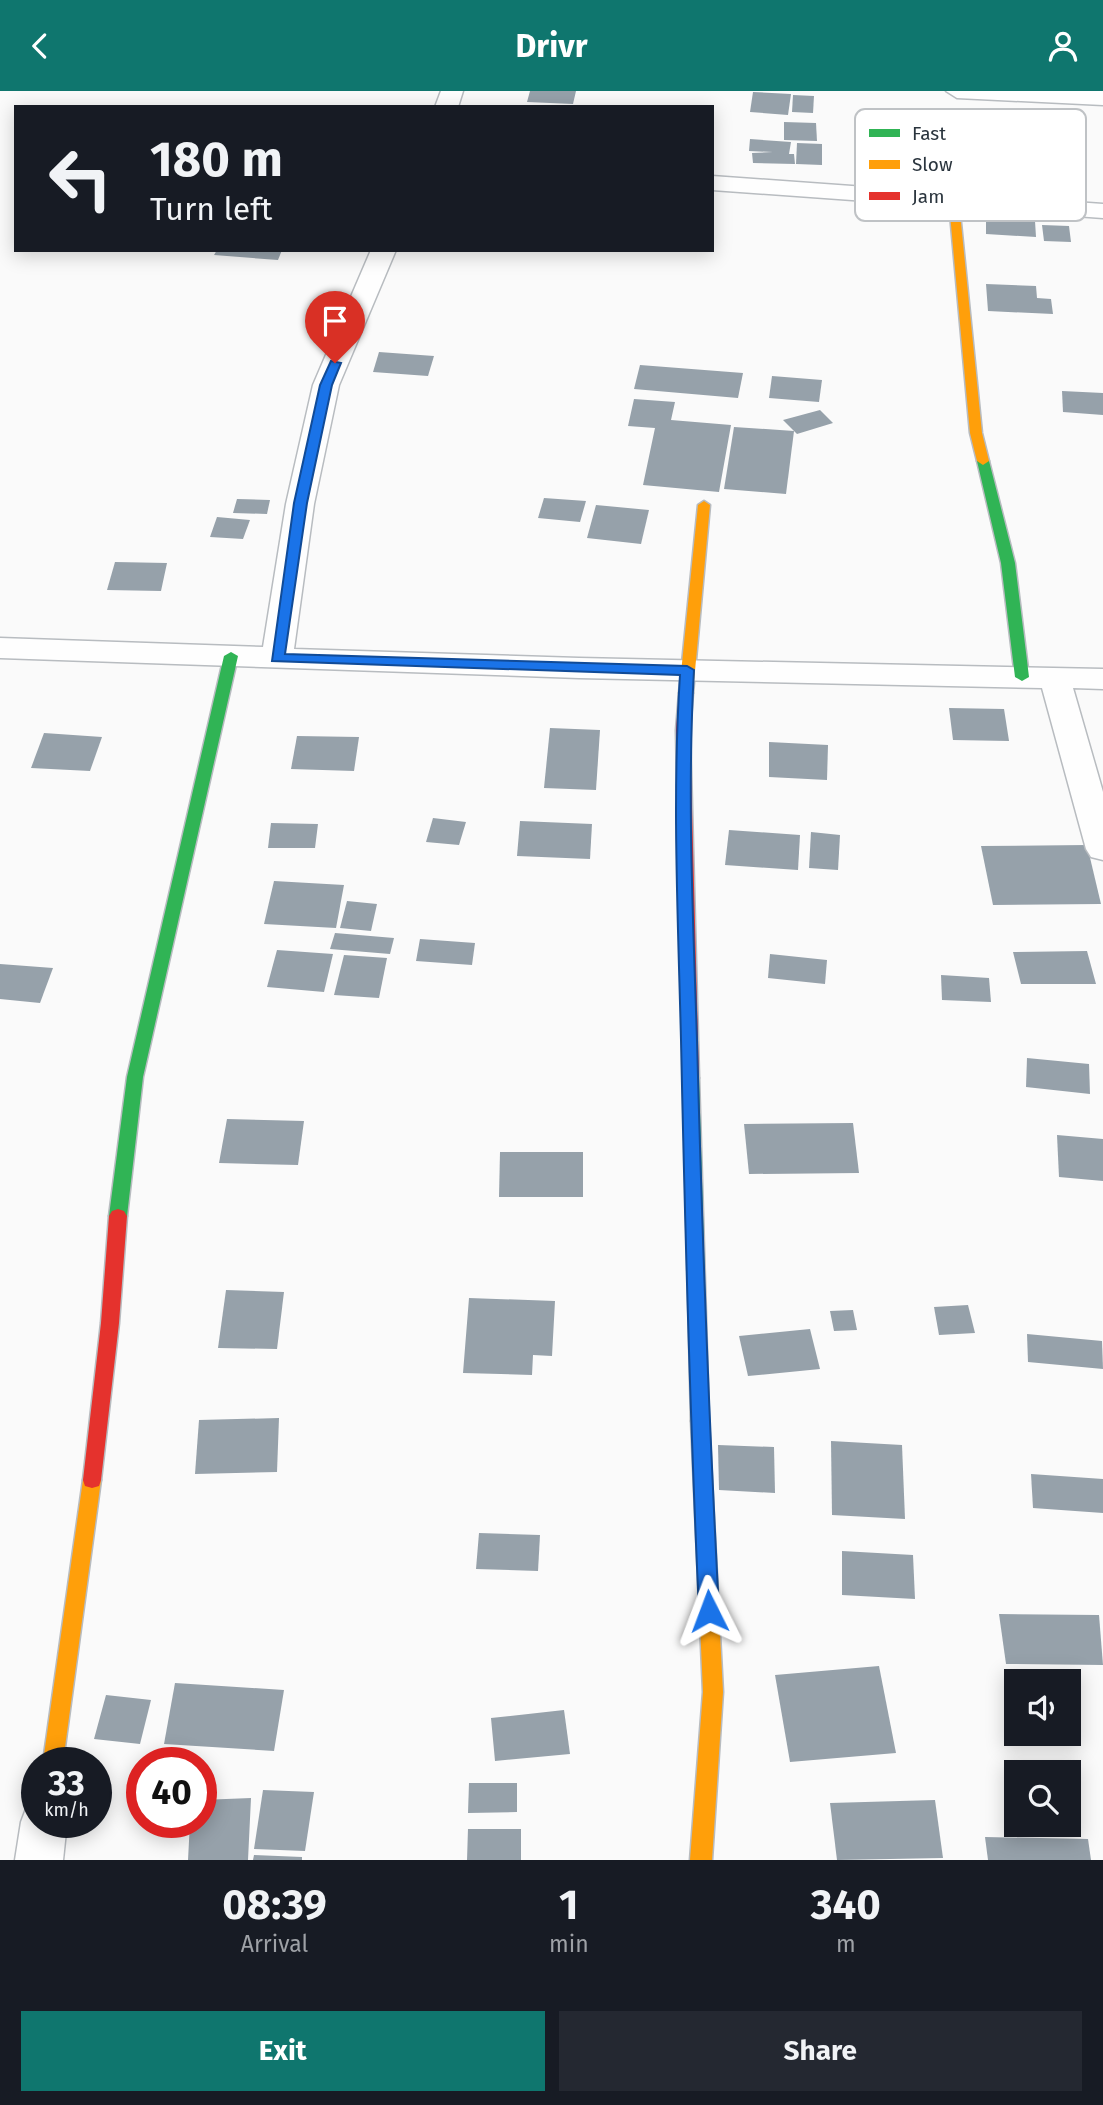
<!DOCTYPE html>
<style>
:root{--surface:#171b24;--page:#242831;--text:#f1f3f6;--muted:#9ea1a6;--accent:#0f766e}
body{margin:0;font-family:"Fira Sans",sans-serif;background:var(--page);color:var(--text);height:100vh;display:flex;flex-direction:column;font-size:26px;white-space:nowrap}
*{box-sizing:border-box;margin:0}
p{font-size:23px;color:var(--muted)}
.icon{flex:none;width:38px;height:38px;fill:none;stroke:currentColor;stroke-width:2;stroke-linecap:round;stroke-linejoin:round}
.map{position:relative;height:1769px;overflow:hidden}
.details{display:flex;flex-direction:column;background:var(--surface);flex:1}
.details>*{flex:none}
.banner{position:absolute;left:14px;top:14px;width:700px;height:147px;border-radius:0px;box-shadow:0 4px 18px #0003;background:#171b24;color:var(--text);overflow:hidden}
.fabs{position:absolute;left:1004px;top:1578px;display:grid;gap:14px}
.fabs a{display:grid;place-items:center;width:77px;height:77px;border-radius:0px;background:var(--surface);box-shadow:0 4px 18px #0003;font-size:35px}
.speed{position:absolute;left:21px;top:1656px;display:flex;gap:14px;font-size:35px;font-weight:700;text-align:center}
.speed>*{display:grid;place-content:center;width:91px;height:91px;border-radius:50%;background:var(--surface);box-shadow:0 4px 18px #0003;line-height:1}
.speed small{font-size:18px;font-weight:400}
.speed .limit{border:10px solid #d22;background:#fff;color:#111}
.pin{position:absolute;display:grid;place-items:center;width:60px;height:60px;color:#fff;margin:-72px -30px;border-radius:50% 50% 50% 0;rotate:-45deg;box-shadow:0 0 7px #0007}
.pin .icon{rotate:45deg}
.me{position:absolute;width:77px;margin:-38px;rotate:357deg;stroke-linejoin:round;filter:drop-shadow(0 0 5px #0008)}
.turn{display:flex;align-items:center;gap:24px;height:147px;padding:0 21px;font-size:32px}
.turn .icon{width:91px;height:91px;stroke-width:2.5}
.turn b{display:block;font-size:49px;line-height:60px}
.eta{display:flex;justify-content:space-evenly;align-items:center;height:119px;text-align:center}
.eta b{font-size:42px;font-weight:700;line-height:49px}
.primary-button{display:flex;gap:14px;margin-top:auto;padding:14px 21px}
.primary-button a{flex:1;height:80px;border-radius:0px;background:var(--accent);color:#fff;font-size:28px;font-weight:700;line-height:80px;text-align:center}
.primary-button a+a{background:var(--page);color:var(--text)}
header{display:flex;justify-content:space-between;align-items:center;height:91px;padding:0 21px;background:var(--accent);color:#fff;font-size:32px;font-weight:700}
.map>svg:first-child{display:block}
.building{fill:#96a1aa}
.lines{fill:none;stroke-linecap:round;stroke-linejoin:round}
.street-casing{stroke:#b8bcc0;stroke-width:3}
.fast-casing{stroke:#b8bcc0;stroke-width:3}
.slow-casing{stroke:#b8bcc0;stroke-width:3}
.jam-casing{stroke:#b8bcc0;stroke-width:3}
.street{fill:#fefefe;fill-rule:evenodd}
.fast{fill:#30b455;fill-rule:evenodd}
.slow{fill:#ff9f0a;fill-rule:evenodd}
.jam{fill:#e5322d;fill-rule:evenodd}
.route{fill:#1a73e8;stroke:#114b97;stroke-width:2}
.key{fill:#fff;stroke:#bfc2c5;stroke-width:2}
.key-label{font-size:19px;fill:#2a343d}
</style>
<header><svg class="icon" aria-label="back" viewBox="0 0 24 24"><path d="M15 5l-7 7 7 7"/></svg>Drivr<svg class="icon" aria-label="person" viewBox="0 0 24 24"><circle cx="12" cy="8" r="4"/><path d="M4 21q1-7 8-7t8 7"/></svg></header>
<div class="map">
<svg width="1103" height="1769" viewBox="0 0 1103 1769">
<rect width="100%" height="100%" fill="#fafafa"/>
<g class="building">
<path d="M530 0H576L573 13 527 11Z"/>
<path d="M753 1 791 3 788 24 750 21Z"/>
<path d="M793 4 814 5 813 22 792 21Z"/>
<path d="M784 31 816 32 817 50 784 49Z"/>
<path d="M750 48 791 51 789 63H794L795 73 753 72 752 62 773 61 749 60Z"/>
<path d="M797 52 822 53V74L796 73Z"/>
<path d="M986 127 1035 130 1036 146 986 143Z"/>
<path d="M1042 134 1069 135 1071 151 1044 150Z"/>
<path d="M217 159H282L278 169 214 164Z"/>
<path d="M986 193 1036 195 1037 207 1051 208 1053 223 988 220Z"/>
<path d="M379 261 434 265 428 285 373 281Z"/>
<path d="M640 274 743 282 738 307 634 298Z"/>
<path d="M772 285 822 289 819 311 769 307Z"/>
<path d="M1062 300 1103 302V324L1063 321Z"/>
<path d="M634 308 675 311 671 329 731 334 719 401 643 394 655 337 628 335Z"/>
<path d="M820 319 833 332 797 343 783 329Z"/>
<path d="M734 336 794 340 786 403 724 398Z"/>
<path d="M544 407 586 410 580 431 538 427Z"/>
<path d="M237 408 270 409 267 423 233 422Z"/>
<path d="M596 414 649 419 641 453 587 447Z"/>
<path d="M217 426 250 429 243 448 210 446Z"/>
<path d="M115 471 167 472 161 500 107 499Z"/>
<path d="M949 617 1004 618 1009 650 953 649Z"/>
<path d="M550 637 600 639 596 699 544 697Z"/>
<path d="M44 642 102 646 90 680 31 677Z"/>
<path d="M297 645 359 646 354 680 291 678Z"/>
<path d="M769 651 828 654 827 689 769 686Z"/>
<path d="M433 727 466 731 459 754 426 751Z"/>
<path d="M520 730 592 733 590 768 517 765Z"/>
<path d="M271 732 318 733 315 757H268Z"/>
<path d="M729 739 800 744 798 779 725 774Z"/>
<path d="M811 741 840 744 838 779 809 777Z"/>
<path d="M1087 754 1101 813 993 814 981 755Z"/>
<path d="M274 790 344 794 336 837 264 833Z"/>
<path d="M347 810 377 813 371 840 340 837Z"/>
<path d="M335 842 394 847 390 863 330 858Z"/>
<path d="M420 848 475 852 472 874 416 870Z"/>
<path d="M277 859 333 863 324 901 267 896Z"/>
<path d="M1087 860 1096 893H1021L1013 861Z"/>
<path d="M770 863 827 869 825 893 768 887Z"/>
<path d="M344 864 387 867 379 907 334 904Z"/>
<path d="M0 873 53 877 40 912 0 908Z"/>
<path d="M941 884 989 887 991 911 942 909Z"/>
<path d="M1027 967 1089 973 1090 1003 1026 996Z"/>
<path d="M227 1028 304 1030 298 1074 219 1072Z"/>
<path d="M853 1032 859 1082 749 1083 744 1033Z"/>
<path d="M1057 1044 1103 1048V1090L1059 1086Z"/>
<path d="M500 1061H583V1106H499Z"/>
<path d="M226 1199 284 1201 277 1258 218 1257Z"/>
<path d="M469 1207 555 1210 552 1265 533 1264 532 1284 463 1282Z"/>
<path d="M968 1214 975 1242 939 1244 934 1216Z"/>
<path d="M853 1219 857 1239 834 1240 830 1220Z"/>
<path d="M810 1238 820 1278 748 1285 739 1245Z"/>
<path d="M1027 1243 1102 1250 1103 1278 1028 1271Z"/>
<path d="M279 1327 277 1381 195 1383 199 1329Z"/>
<path d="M831 1350 902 1354 905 1428 832 1424Z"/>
<path d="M718 1354 774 1356 775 1402 719 1399Z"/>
<path d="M1031 1383 1103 1388V1422L1033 1417Z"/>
<path d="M479 1442 540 1444 538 1480 476 1478Z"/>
<path d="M842 1460 913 1464 915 1508 842 1504Z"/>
<path d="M999 1523 1099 1524 1103 1574 1006 1573Z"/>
<path d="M879 1575 896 1662 790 1671 775 1584Z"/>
<path d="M175 1592 284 1599 274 1660 164 1653Z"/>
<path d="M106 1604 151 1609 140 1653 94 1648Z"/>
<path d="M564 1619 570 1663 495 1670 491 1627Z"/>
<path d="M469 1692H517V1721L468 1722Z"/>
<path d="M263 1699 314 1701 305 1760 254 1758Z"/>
<path d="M251 1707 248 1769H188L190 1731H201V1709Z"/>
<path d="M935 1709 943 1767 837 1769 830 1712Z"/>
<path d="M468 1738H521V1769H467Z"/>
<path d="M985 1746 1088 1748 1091 1769H988Z"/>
<path d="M254 1764 302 1766V1769H253Z"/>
</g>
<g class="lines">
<defs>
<g id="street">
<path d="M441 0H463L458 16H435Z"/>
<path d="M946 0H1103V14L957 7Z"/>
<path d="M712 85 1103 113V127L712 99Z"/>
<path d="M371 159H396L339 294 314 413 294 558 579 567 1103 578V598L1073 597 1103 701V769L1091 766 1086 758 1042 597 579 587 0 567V547L263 556 286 413 313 294Z"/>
<path d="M37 1711V1731H67L63 1769H15L21 1731 27 1715Z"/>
</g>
<g id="fast">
<path d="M983 366 989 370 1015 472 1029 586 1022 590 1015 586 1001 472 977 370Z"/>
<path d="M231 561 238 565 143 986 127 1125 124 1130 118 1132 112 1130 109 1125 127 986 224 565Z"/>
<path d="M691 981 697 983 699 987 709 1330 707 1336 700 1338 693 1336 691 1330 683 987 685 983Z"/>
</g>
<g id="slow">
<path d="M954 57 959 60V112L982 342 989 370 983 374 977 370 970 342 949 112V60Z"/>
<path d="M704 410 710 414 693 602 686 606 679 602 698 414Z"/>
<path d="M700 1322 707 1324 709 1330 723 1601 712 1769H690L703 1601 691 1330 693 1324Z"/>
<path d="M92 1381 99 1383 101 1389 63 1671H43L83 1389 85 1383Z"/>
</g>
<g id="jam">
<path d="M686 598 693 602 690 639 699 987 697 991H685L683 987 676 639 679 602Z"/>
<path d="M118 1118 124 1120 127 1125 119 1232 101 1389 99 1395 92 1397 85 1395 83 1389 101 1232 109 1125 112 1120Z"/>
</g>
</defs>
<use href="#street" class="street-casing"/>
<use href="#fast" class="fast-casing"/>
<use href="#slow" class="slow-casing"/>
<use href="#jam" class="jam-casing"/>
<use href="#street" class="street"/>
<use href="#fast" class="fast"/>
<use href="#slow" class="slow"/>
<use href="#jam" class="jam"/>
</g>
<path class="route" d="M331 270 341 272 332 294 307 412 285 563 687 575 694 579C687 702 693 826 697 949 702 1140 709 1330 719 1520L716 1526 709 1529 702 1526 699 1520C690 1329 685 1139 681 949 678 827 672 705 680 584L272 570 294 412 320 294Z"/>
<rect x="855" y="18" width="231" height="112" rx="10" class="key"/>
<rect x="869" y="38" width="31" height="8" fill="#30b455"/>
<rect x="869" y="69" width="31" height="9" fill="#ff9f0a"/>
<rect x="869" y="101" width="31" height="8" fill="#e5322d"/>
<g class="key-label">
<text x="912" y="49">Fast</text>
<text x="912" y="80">Slow</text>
<text x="912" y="112">Jam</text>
</g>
</svg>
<div class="fabs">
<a><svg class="icon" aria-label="sound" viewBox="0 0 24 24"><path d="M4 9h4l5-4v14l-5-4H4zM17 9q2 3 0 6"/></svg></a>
<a><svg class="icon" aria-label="search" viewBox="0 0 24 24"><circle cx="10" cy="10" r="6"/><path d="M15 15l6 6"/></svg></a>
</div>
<div class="speed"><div>33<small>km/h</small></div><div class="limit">40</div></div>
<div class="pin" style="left:335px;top:272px;background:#d93025"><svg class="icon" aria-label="arrive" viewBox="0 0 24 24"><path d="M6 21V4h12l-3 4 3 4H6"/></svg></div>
<svg class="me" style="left:709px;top:1520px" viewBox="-20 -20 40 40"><path d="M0-17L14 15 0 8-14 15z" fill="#1a73e8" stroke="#fff" stroke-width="4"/></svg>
<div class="banner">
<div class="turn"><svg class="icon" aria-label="left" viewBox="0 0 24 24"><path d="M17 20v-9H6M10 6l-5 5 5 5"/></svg><div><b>180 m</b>Turn left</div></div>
</div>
</div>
<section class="details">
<div class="eta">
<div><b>08:39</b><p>Arrival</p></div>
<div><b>1</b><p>min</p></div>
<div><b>340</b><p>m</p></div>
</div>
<div class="primary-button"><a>Exit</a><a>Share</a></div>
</section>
